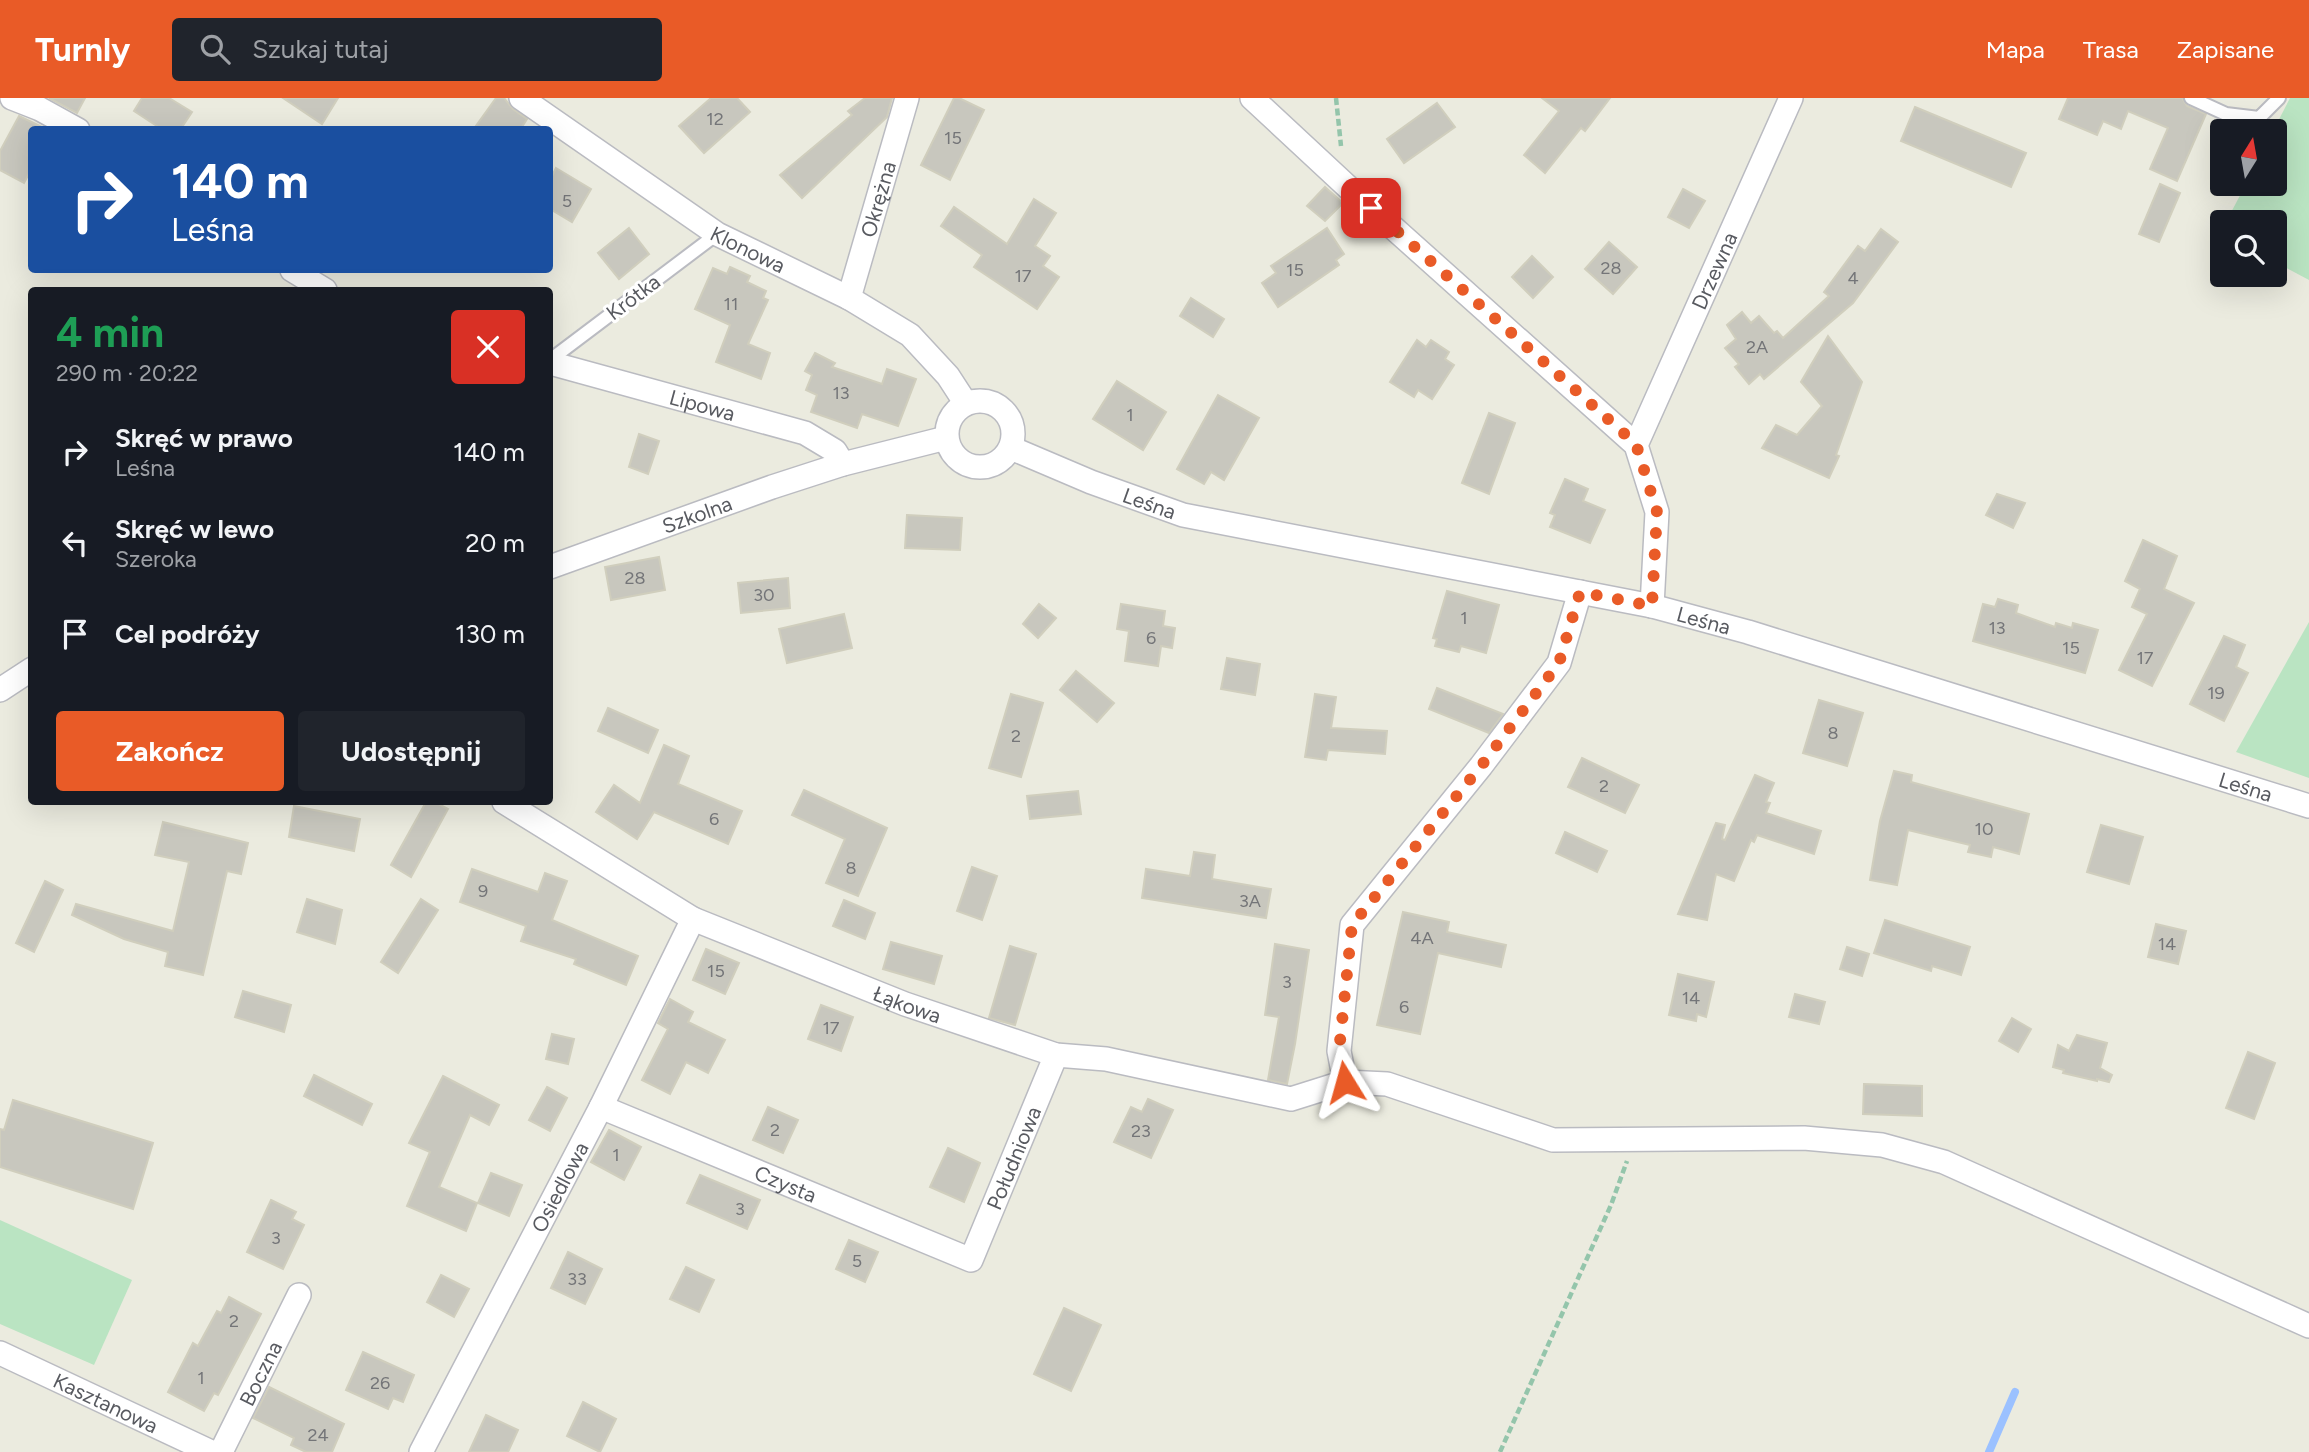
<!DOCTYPE html>
<html lang="pl">
<meta charset="utf-8">
<style>
:root{--surface:#171b24;--page:#20242c;--text:#f1f3f6;--muted:#9ea1a6;--accent:#e95b27}
body{margin:0;font-family:Figtree,sans-serif;background:var(--page);color:var(--text);height:100vh;display:flex;flex-direction:column;font-size:26px;white-space:nowrap}
*{box-sizing:border-box;margin:0}
p{font-size:23px;color:var(--muted)}
.icon{flex:none;width:38px;height:38px;fill:none;stroke:currentColor;stroke-width:2;stroke-linecap:round;stroke-linejoin:round}
.map{position:relative;flex:1;overflow:hidden}
.drawer{position:absolute;left:28px;top:189px;width:525px;height:518px;display:flex;flex-direction:column;background:var(--surface);border-radius:7px;box-shadow:0 7px 28px #0002}
.drawer>*{flex:none}
.guide{position:absolute;left:28px;top:28px;width:525px;height:147px;border-radius:7px;box-shadow:0 7px 28px #0002;background:#1a4fa0;color:#fff;overflow:hidden}
.needle{width:46px;rotate:11deg}
.buttons{position:absolute;left:2210px;top:21px;display:grid;gap:14px}
.buttons a{display:grid;place-items:center;width:77px;height:77px;border-radius:7px;background:var(--surface);box-shadow:0 7px 28px #0002;font-size:35px}
.pin{position:absolute;display:grid;place-items:center;width:60px;height:60px;color:#fff;margin:-30px;border-radius:14px;box-shadow:0 4px 10px #0006}
.me{position:absolute;width:77px;margin:-38px;rotate:352deg;stroke-linejoin:round;filter:drop-shadow(0 0 5px #0008)}
.turn{display:flex;align-items:center;gap:24px;height:147px;padding:0 28px;font-size:32px}
.turn .icon{width:91px;height:91px;stroke-width:2.5}
.turn b{display:block;font-size:49px;line-height:60px}
.round{display:grid;place-items:center;flex:none;width:74px;height:74px;border-radius:7px;background:var(--page)}
.headline{display:flex;align-items:center;justify-content:space-between;height:119px;padding:0 28px}
h1{font-size:42px;font-weight:700;line-height:52px;color:#1e9e55}
.button{display:flex;gap:14px;margin-top:auto;padding:14px 28px}
.button a{flex:1;height:80px;border-radius:7px;background:var(--accent);color:#fff;font-size:28px;font-weight:700;line-height:80px;text-align:center}
.button a+a{background:var(--page);color:var(--text)}
ul{padding:0;list-style:none}
li{display:flex;align-items:center;gap:21px;height:91px;padding:0 28px}
li div{flex:1}
li b{display:block;font-size:26px}
li em{font-style:normal}
header{display:flex;align-items:center;gap:42px;box-sizing:border-box;height:98px;padding:0 35px;background:var(--accent);color:#fff}
header strong{font-size:33px}
nav{display:flex;gap:38px;margin-inline-start:auto;font-size:24px}
.search{width:490px;height:63px;background:var(--page);display:flex;align-items:center;gap:18px;box-sizing:border-box;padding:0 24px;border-radius:7px;color:var(--muted);font-size:26px}
.map>svg:first-child{display:block}
.green{fill:#bae4c2}
.lines{fill:none;stroke-linecap:round;stroke-linejoin:round}
.stream{stroke:#9bc1ff;stroke-width:8}
.building{fill:#c8c7be;stroke:#d0cebd;stroke-width:2}
.lane-casing{stroke:#babbc1;stroke-width:16}
.street-casing{stroke:#babbc1;stroke-width:26}
.path{stroke:#94c5ab;stroke-width:4.5;stroke-dasharray:7 3.5;stroke-linecap:butt}
.lane{stroke:#fff;stroke-width:12}
.street{stroke:#fff;stroke-width:23}
.route{stroke:#e95b27;stroke-width:12;stroke-dasharray:0 21.6}
.labels{text-anchor:middle;dominant-baseline:central;stroke-width:6;stroke-linejoin:round;paint-order:stroke}
.number-label{font-size:18px;fill:#747578}
.street-label{font-size:21px;fill:#585a60;stroke:#fff}
</style>
<header>
<strong>Turnly</strong>
<div class="search"><svg class="icon" aria-label="search" viewBox="0 0 24 24"><circle cx="10" cy="10" r="6"/><path d="M15 15l6 6"/></svg>Szukaj tutaj</div>
<nav><a>Mapa</a><a>Trasa</a><a>Zapisane</a></nav>
</header>
<div class="map">
<svg width="2309" height="1354" viewBox="0 0 2309 1354">
<rect width="100%" height="100%" fill="#ebebdf"/>
<g class="green">
<path d="M2290 0H2309V182L2275 164V124H2226L2246 86H2275V33H2273Z"/>
<path d="M2309 524V680L2236 654Z"/>
<path d="M0 1122 132 1182 94 1267 0 1226Z"/>
</g>
<g class="lines">
<path class="stream" d="M1989 1354 2015 1294"/>
</g>
<g class="building">
<path d="M49 0H85L77 15Z"/>
<path d="M142 0H169L192 14 180 32H163L134 13Z"/>
<path d="M283 0H338L322 26Z"/>
<path d="M496 0H504L513 11 527 21 520 32H473Z"/>
<path d="M711 0H737L750 14 704 55 679 28Z"/>
<path d="M865 0H892L887 19 802 100 780 77 852 17 848 13Z"/>
<path d="M954 0H959L984 12 950 82 921 67Z"/>
<path d="M1542 0H1610L1585 33 1581 30 1545 75 1524 57 1559 13Z"/>
<path d="M2068 0H2182L2187 8 2206 16 2177 83 2150 71 2168 30 2128 13 2121 31 2103 23 2097 37 2059 21Z"/>
<path d="M1437 5 1455 29 1404 65 1387 41Z"/>
<path d="M1915 9 2026 55 2011 89 1901 43Z"/>
<path d="M19 18 48 32H32V70L24 85 0 72V53Z"/>
<path d="M556 70 591 91 572 124 550 111V82Z"/>
<path d="M2160 86 2180 95 2159 144 2139 136Z"/>
<path d="M1325 89 1343 105 1325 123 1307 108Z"/>
<path d="M1683 91 1705 103 1689 130 1668 119Z"/>
<path d="M1034 101 1056 115 1035 148 1050 158 1043 168 1059 179 1037 211 974 169 982 157 941 128 954 109 1007 146Z"/>
<path d="M629 130 649 156 619 181 598 155Z"/>
<path d="M1327 130 1344 156 1336 162 1339 167 1278 209 1262 185 1276 175 1271 168Z"/>
<path d="M1881 131 1898 144 1853 205 1764 281 1760 276 1749 286 1735 269 1739 266 1725 250 1736 241 1727 227 1742 214 1751 225 1759 218 1774 235 1777 233 1783 240 1829 198 1824 194 1858 148 1865 153Z"/>
<path d="M1609 144 1637 169 1613 196 1585 171Z"/>
<path d="M1532 158 1553 179 1533 200 1512 179Z"/>
<path d="M730 169 750 178 747 184 766 193 763 200 768 202 748 246 770 255 761 281 716 264 730 227 695 211 713 170 727 176Z"/>
<path d="M1191 200 1224 221 1213 239 1180 218Z"/>
<path d="M1828 238 1862 284 1836 357 1839 358 1829 380 1762 350 1776 327 1797 337 1822 308 1801 284Z"/>
<path d="M1417 242 1426 249 1431 242 1449 254 1445 261 1454 267 1432 301 1418 292 1414 299 1390 284Z"/>
<path d="M815 255 835 265 832 269 882 286 887 271 916 281 898 328 862 316 857 330 811 314 817 297 806 292 812 277 805 273Z"/>
<path d="M1117 283 1166 314 1143 352 1093 321Z"/>
<path d="M1218 297 1259 320 1224 382 1211 374 1204 386 1177 371Z"/>
<path d="M1489 315 1515 325 1489 396 1462 385Z"/>
<path d="M639 336 659 343 648 376 629 369Z"/>
<path d="M1565 381 1588 391 1583 403 1605 412 1590 445 1550 429 1555 417 1550 415Z"/>
<path d="M1997 396 2025 405 2013 430 1986 417Z"/>
<path d="M907 417 962 420 960 452 905 450Z"/>
<path d="M2143 442 2177 458 2164 491 2194 505 2152 588 2119 572 2147 516 2132 509 2140 491 2125 483Z"/>
<path d="M659 459 665 492 611 502 605 469Z"/>
<path d="M788 480 790 510 741 515 738 485Z"/>
<path d="M1447 493 1499 507 1486 555 1461 548 1459 554 1435 548 1437 541 1433 540Z"/>
<path d="M1998 501 2018 507 2016 515 2055 529 2056 525 2072 530 2073 525 2098 532 2085 575 1973 543 1983 506 1995 509Z"/>
<path d="M1039 506 1056 520 1038 540 1023 526Z"/>
<path d="M1121 506 1165 513 1163 528 1175 530 1172 550 1161 548 1158 568 1125 563 1129 533 1117 531Z"/>
<path d="M844 516 852 550 787 565 779 531Z"/>
<path d="M2224 538 2245 547 2236 569 2248 575 2224 623 2190 606Z"/>
<path d="M1227 560 1260 566 1255 597 1221 591Z"/>
<path d="M1076 573 1114 605 1097 624 1060 592Z"/>
<path d="M1437 590 1503 616 1489 635 1429 611Z"/>
<path d="M1011 596 1043 605 1021 679 989 670Z"/>
<path d="M1315 596 1336 599 1331 630 1387 633 1385 656 1328 652 1326 662 1305 659Z"/>
<path d="M1819 602 1863 615 1847 668 1803 655Z"/>
<path d="M608 610 658 632 648 655 598 633Z"/>
<path d="M664 647 689 658 678 686 742 713 728 746 654 714 637 741 596 714 614 687 640 705Z"/>
<path d="M1582 660 1639 687 1625 715 1568 689Z"/>
<path d="M1894 673 1912 677 1911 684 2029 716 2019 756 1993 749 1991 759 1968 754 1970 747 1908 732 1897 787 1870 782 1880 723Z"/>
<path d="M1755 677 1774 685 1766 704 1770 705 1766 715 1821 733 1814 756 1757 737 1754 744 1751 742 1734 783 1716 776 1707 822 1678 816 1716 725 1725 727 1722 741 1725 742Z"/>
<path d="M804 692 887 730 858 798 826 785 845 741 792 717Z"/>
<path d="M1078 693 1081 716 1030 721 1027 698Z"/>
<path d="M426 704H435L448 711 411 779 391 767Z"/>
<path d="M294 708 360 721 354 753 289 739Z"/>
<path d="M163 724 248 745 241 776 227 773 203 877 165 868 168 854 124 841 72 817 76 806 173 833 189 764 155 757Z"/>
<path d="M2101 727 2143 739 2129 786 2087 774Z"/>
<path d="M1565 734 1607 753 1597 774 1556 755Z"/>
<path d="M1194 754 1215 757 1212 781 1271 791 1266 820 1142 800 1146 771 1190 778Z"/>
<path d="M972 769 997 778 982 822 957 813Z"/>
<path d="M472 771 538 794 545 775 567 783 552 822 638 858 626 887 574 866 576 861 521 843 526 828 460 804Z"/>
<path d="M45 783 63 792 34 854 16 845Z"/>
<path d="M307 801 342 812 335 846 297 834Z"/>
<path d="M421 801 438 812 398 875 381 864Z"/>
<path d="M844 802 875 815 865 841 833 828Z"/>
<path d="M1403 814 1449 824 1447 834 1506 847 1501 869 1438 855 1420 936 1377 927Z"/>
<path d="M1885 822 1970 849 1961 877 1932 868 1931 873 1874 855Z"/>
<path d="M2156 826 2186 833 2178 866 2148 859Z"/>
<path d="M891 844 942 858 934 886 883 871Z"/>
<path d="M1275 846 1309 852 1295 946 1287 986 1268 982 1279 919 1265 917Z"/>
<path d="M1010 848 1036 856 1015 927 989 920Z"/>
<path d="M1847 849 1869 856 1862 878 1840 871Z"/>
<path d="M706 851 739 865 725 896 693 882Z"/>
<path d="M1678 876 1714 884 1706 919 1697 916 1696 923 1669 917Z"/>
<path d="M243 893 291 907 284 934 235 919Z"/>
<path d="M1795 896 1825 904 1819 926 1789 919Z"/>
<path d="M670 901 693 914 688 924 725 942 708 975 686 964 670 996 642 982 668 931 658 925Z"/>
<path d="M821 907 853 919 841 953 808 941Z"/>
<path d="M2012 920 2031 931 2018 954 1999 943Z"/>
<path d="M552 936 574 941 568 966 546 961Z"/>
<path d="M2077 937 2107 945 2100 970 2112 977 2109 984 2097 981V983L2063 975 2064 972 2053 969 2058 947 2069 953Z"/>
<path d="M2248 954 2275 965 2254 1021 2226 1010Z"/>
<path d="M314 977 372 1006 362 1027 304 998Z"/>
<path d="M443 978 499 1007 489 1027 470 1017 439 1089 477 1105 466 1133 407 1108 430 1054 409 1045Z"/>
<path d="M1864 986 1922 988V1018L1863 1016Z"/>
<path d="M547 989 567 1000 550 1033 529 1022Z"/>
<path d="M1148 1001 1173 1012 1151 1060 1114 1044 1131 1009 1142 1014Z"/>
<path d="M13 1002 153 1045 133 1111 0 1069V1031L4 1032Z"/>
<path d="M768 1009 798 1022 783 1055 753 1042Z"/>
<path d="M609 1032 641 1049 624 1082 591 1064Z"/>
<path d="M948 1050 980 1065 964 1104 930 1089Z"/>
<path d="M491 1075 522 1087 509 1118 478 1105Z"/>
<path d="M700 1077 760 1102 747 1131 687 1105Z"/>
<path d="M271 1102 296 1114 292 1121 304 1127 283 1171 247 1154Z"/>
<path d="M849 1142 878 1154 865 1184 836 1171Z"/>
<path d="M568 1154 602 1171 585 1206 551 1190Z"/>
<path d="M686 1169 714 1182 699 1214 670 1201Z"/>
<path d="M441 1177 469 1191 454 1219 427 1204Z"/>
<path d="M229 1199 261 1216 218 1297 214 1295 204 1313 168 1294 193 1245 198 1248 217 1213 221 1215Z"/>
<path d="M1064 1210 1101 1227 1071 1293 1034 1276Z"/>
<path d="M363 1254 414 1277 403 1304 393 1300 388 1311 346 1292Z"/>
<path d="M269 1289 344 1326 332 1354H306L291 1347 294 1340 253 1320Z"/>
<path d="M583 1304 616 1321 600 1354 567 1338Z"/>
<path d="M486 1317 518 1332 508 1354H469Z"/>
</g>
<g class="lines">
<defs>
<g id="lane">
<path d="M2191 0 2226 16 2259 20 2279 0"/>
<path d="M550 262 717 136"/>
</g>
<g id="street">
<path d="M12 0 40 11 78 32"/>
<path id="s1" d="M521 0 717 136 849 200 910 237 948 278 961 298 963 307"/>
<path d="M1252 0 1351 92 1636 347 1657 414 1652 508"/>
<path d="M292 172 325 192"/>
<path id="s2" d="M849 200 907 0"/>
<path id="s3" d="M550 265 805 335 835 353 843 366"/>
<circle cx="980" cy="336" r="33"/>
<path id="s4" d="M1636 347 1791 0"/>
<path id="s5" d="M1011 350 1091 384 1183 417 1652 508 1748 534 2309 708"/>
<path id="s6" d="M550 469 772 389 843 366 946 340"/>
<path d="M0 592 32 571"/>
<path id="s7" d="M504 704 693 821 905 906 1056 957 1106 961 1291 1001 1345 984 1387 986 1553 1042 1804 1040 1882 1047 1944 1064 2309 1228"/>
<path d="M1345 984 1339 953 1352 827 1481 668 1559 565 1580 494"/>
<path id="s8" d="M601 1009 971 1162 1056 957"/>
<path id="s9" d="M0 1255 211 1354"/>
<path id="s10" d="M221 1354 299 1197"/>
<path id="s11" d="M421 1354 601 1009 693 821"/>
</g>
</defs>
<use href="#lane" class="lane-casing"/>
<use href="#street" class="street-casing"/>
<g class="path">
<path d="M1336 0 1341 48"/>
<path d="M1500 1354 1611 1107 1627 1063"/>
</g>
<use href="#lane" class="lane"/>
<use href="#street" class="street"/>
</g>
<g class="lines">
<path class="route" d="M1345 984 1339 953 1352 827 1481 668 1559 565 1580 494 1652 508 1657 414 1636 346 1371 110"/>
</g>
<g class="labels">
<g class="number-label">
<text x="715" y="21">12</text>
<text x="953" y="40">15</text>
<text x="567" y="103">5</text>
<text x="1611" y="170">28</text>
<text x="1295" y="172">15</text>
<text x="1023" y="178">17</text>
<text x="1853" y="180">4</text>
<text x="731" y="206">11</text>
<text x="1757" y="249">2A</text>
<text x="841" y="295">13</text>
<text x="1130" y="317">1</text>
<text x="635" y="480">28</text>
<text x="764" y="497">30</text>
<text x="1464" y="520">1</text>
<text x="1997" y="530">13</text>
<text x="1151" y="540">6</text>
<text x="2071" y="550">15</text>
<text x="2145" y="560">17</text>
<text x="2216" y="595">19</text>
<text x="1833" y="635">8</text>
<text x="1016" y="638">2</text>
<text x="1604" y="688">2</text>
<text x="714" y="721">6</text>
<text x="1984" y="731">10</text>
<text x="851" y="770">8</text>
<text x="483" y="793">9</text>
<text x="1250" y="803">3A</text>
<text x="1422" y="840">4A</text>
<text x="2167" y="846">14</text>
<text x="716" y="873">15</text>
<text x="1287" y="884">3</text>
<text x="1691" y="900">14</text>
<text x="1404" y="909">6</text>
<text x="831" y="930">17</text>
<text x="775" y="1032">2</text>
<text x="1141" y="1033">23</text>
<text x="616" y="1057">1</text>
<text x="740" y="1111">3</text>
<text x="276" y="1140">3</text>
<text x="857" y="1163">5</text>
<text x="577" y="1181">33</text>
<text x="234" y="1223">2</text>
<text x="201" y="1280">1</text>
<text x="380" y="1285">26</text>
<text x="318" y="1337">24</text>
</g>
<g class="street-label">
<text stroke="none"><textPath href="#s2" startOffset="103">Okrężna</textPath></text>
<text stroke="none"><textPath href="#s1" startOffset="273">Klonowa</textPath></text>
<text stroke="none"><textPath href="#s4" startOffset="191">Drzewna</textPath></text>
<text transform="translate(633 199) rotate(-37)">Krótka</text>
<text stroke="none"><textPath href="#s3" startOffset="158">Lipowa</textPath></text>
<text stroke="none"><textPath href="#s5" startOffset="149">Leśna</textPath></text>
<text stroke="none"><textPath href="#s6" startOffset="156">Szkolna</textPath></text>
<text stroke="none"><textPath href="#s5" startOffset="716">Leśna</textPath></text>
<text stroke="none"><textPath href="#s5" startOffset="1283">Leśna</textPath></text>
<text stroke="none"><textPath href="#s7" startOffset="453">Łąkowa</textPath></text>
<text stroke="none"><textPath href="#s8" startOffset="511">Południowa</textPath></text>
<text stroke="none"><textPath href="#s8" startOffset="200">Czysta</textPath></text>
<text stroke="none"><textPath href="#s11" startOffset="299">Osiedlowa</textPath></text>
<text stroke="none"><textPath href="#s10" startOffset="88">Boczna</textPath></text>
<text stroke="none"><textPath href="#s9" startOffset="117">Kasztanowa</textPath></text>
</g>
</g>
</svg>
<div class="buttons">
<a><svg class="needle" viewBox="-14 -14 28 28"><path d="M0-13l5 13h-10z" fill="#e53935"/><path d="M0 13l5-13h-10z" fill="#9ea1a6"/></svg></a>
<a><svg class="icon" aria-label="search" viewBox="0 0 24 24"><circle cx="10" cy="10" r="6"/><path d="M15 15l6 6"/></svg></a>
</div>
<div class="pin" style="left:1371px;top:110px;background:#d93025"><svg class="icon" aria-label="arrive" viewBox="0 0 24 24"><path d="M6 21V4h12l-3 4 3 4H6"/></svg></div>
<svg class="me" style="left:1345px;top:984px" viewBox="-20 -20 40 40"><path d="M0-17L14 15 0 8-14 15z" fill="#e95b27" stroke="#fff" stroke-width="4"/></svg>
<div class="guide">
<div class="turn"><svg class="icon" aria-label="right" viewBox="0 0 24 24"><path d="M7 20v-9h11M14 6l5 5-5 5"/></svg><div><b>140 m</b>Leśna</div></div>
</div>
<section class="drawer">
<div class="headline"><div><h1>4 min</h1><p>290 m · 20:22</p></div><a class="round" style="background:#d93025;color:#fff"><svg class="icon" aria-label="close" viewBox="0 0 24 24"><path d="M6 6l12 12M18 6L6 18"/></svg></a></div>
<ul>
<li><svg class="icon" aria-label="right" viewBox="0 0 24 24"><path d="M7 20v-9h11M14 6l5 5-5 5"/></svg><div><b>Skręć w prawo</b><p>Leśna</p></div><em>140 m</em></li>
<li><svg class="icon" aria-label="left" viewBox="0 0 24 24"><path d="M17 20v-9H6M10 6l-5 5 5 5"/></svg><div><b>Skręć w lewo</b><p>Szeroka</p></div><em>20 m</em></li>
<li><svg class="icon" aria-label="arrive" viewBox="0 0 24 24"><path d="M6 21V4h12l-3 4 3 4H6"/></svg><div><b>Cel podróży</b></div><em>130 m</em></li>
</ul>
<div class="button"><a>Zakończ</a><a>Udostępnij</a></div>
</section>
</div>
